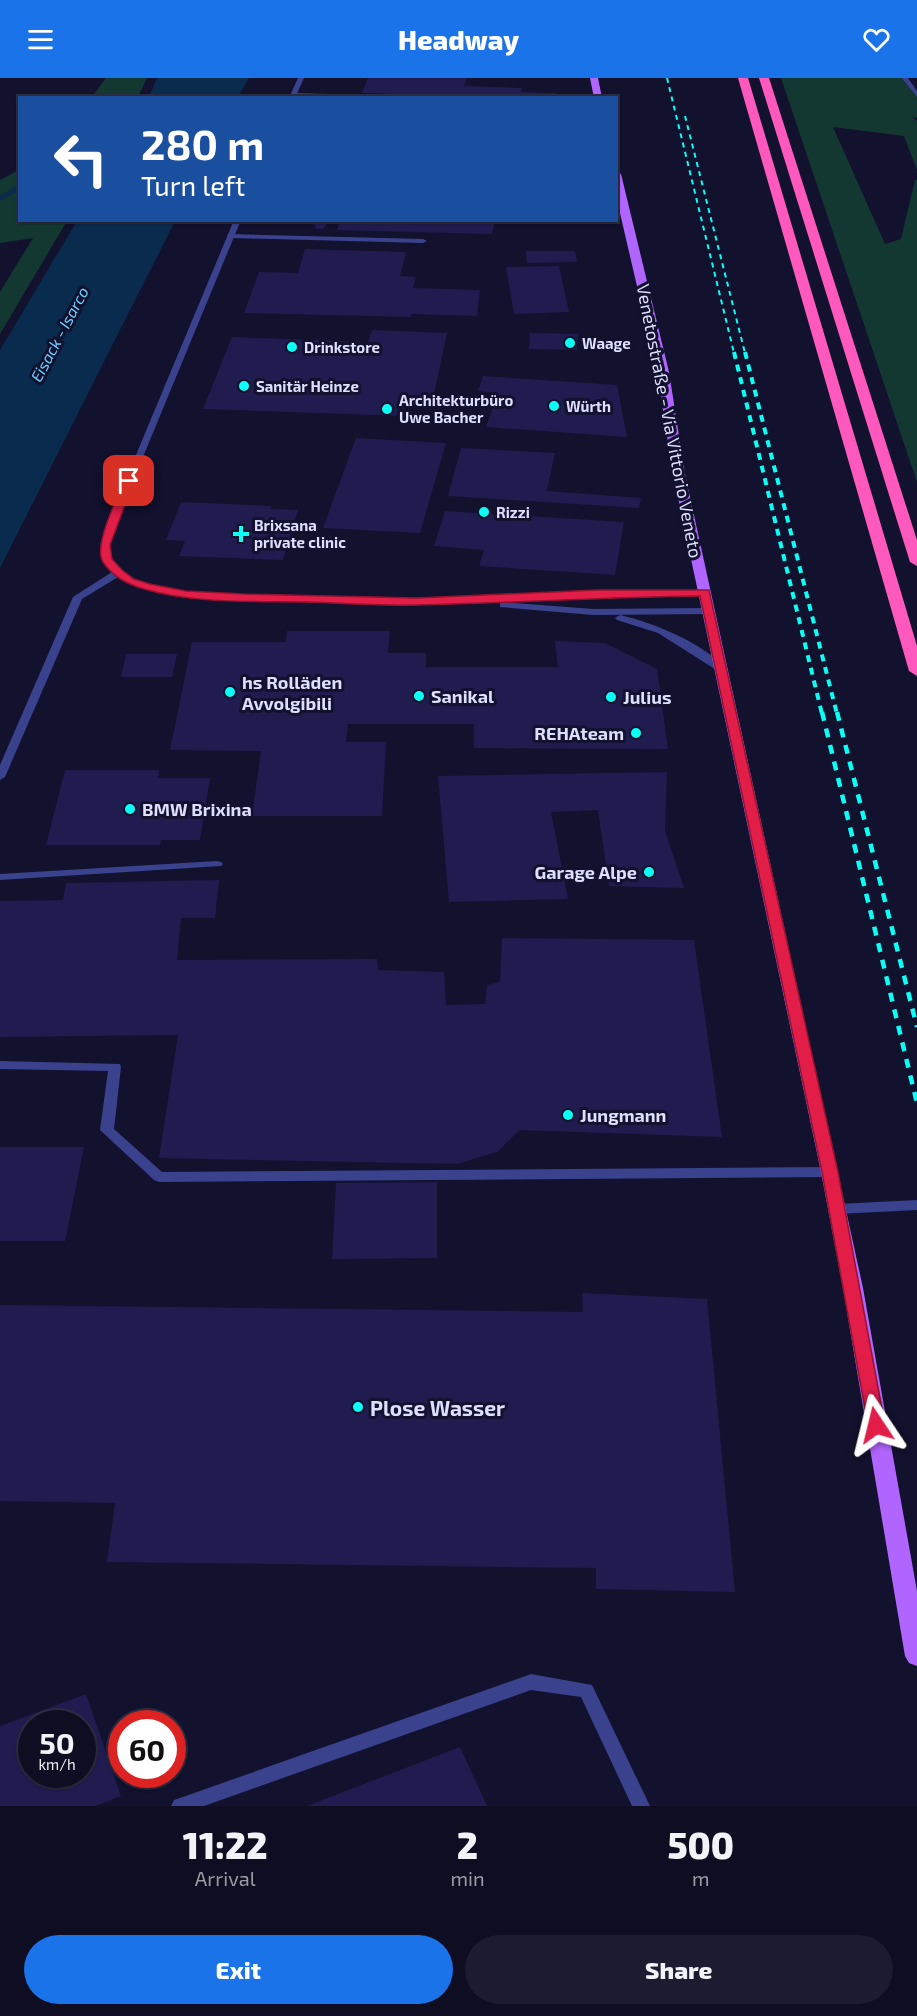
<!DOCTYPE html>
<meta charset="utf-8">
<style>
:root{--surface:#0e0d22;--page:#1c1b2f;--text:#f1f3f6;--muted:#9b9ca5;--line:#2e2d40;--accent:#1a73e8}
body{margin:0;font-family:"Exo 2",sans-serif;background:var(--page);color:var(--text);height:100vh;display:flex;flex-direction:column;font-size:22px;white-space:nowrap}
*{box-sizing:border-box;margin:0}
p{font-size:20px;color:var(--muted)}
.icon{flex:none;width:33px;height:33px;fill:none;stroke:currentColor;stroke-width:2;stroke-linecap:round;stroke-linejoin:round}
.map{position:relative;height:1728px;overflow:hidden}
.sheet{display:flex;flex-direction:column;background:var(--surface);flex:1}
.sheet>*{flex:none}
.guide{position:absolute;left:18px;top:18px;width:600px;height:126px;border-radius:0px;box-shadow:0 2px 4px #0004,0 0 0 2px var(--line);background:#1a4fa0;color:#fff;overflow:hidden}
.speed{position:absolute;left:18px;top:1632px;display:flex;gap:12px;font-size:30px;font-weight:700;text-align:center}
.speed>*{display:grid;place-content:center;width:78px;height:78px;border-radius:50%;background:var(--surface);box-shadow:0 2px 4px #0004,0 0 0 2px var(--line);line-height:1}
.speed small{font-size:15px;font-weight:400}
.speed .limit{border:9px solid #d22;background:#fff;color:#111}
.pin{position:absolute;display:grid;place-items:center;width:51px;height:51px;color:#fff;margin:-26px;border-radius:12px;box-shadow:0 3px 9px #0006}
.me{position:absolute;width:66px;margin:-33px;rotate:350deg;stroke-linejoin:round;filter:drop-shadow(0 0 4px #0008)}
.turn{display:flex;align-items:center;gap:21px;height:126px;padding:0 24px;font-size:27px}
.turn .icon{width:78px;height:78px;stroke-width:2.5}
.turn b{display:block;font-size:42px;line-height:51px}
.eta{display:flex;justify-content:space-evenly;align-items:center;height:102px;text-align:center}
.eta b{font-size:36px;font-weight:800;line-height:42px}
.action{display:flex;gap:12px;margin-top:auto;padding:12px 24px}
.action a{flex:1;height:69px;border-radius:36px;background:var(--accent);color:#fff;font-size:24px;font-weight:800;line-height:69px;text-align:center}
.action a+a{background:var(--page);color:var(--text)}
header{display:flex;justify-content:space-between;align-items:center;height:78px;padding:0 24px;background:var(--accent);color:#fff;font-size:27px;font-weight:800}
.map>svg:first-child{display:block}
.green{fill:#133832}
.water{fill:#092b4e}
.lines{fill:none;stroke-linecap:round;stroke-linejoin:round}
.stream{stroke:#092b4e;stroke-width:5}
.building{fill:#201c4f;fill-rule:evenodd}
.service{fill:#3a428e;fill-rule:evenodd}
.minor{fill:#3a428e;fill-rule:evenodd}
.primary{fill:#b165ff;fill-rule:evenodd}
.motorway{fill:#ff59be;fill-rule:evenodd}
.rail-far2{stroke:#0afff7;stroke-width:2;stroke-dasharray:5 4.5;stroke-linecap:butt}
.rail-far1{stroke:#0afff7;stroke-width:4;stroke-dasharray:7 6;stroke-linecap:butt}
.rail{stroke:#0afff7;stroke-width:4.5;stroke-dasharray:9 8;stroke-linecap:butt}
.route{fill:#e11d48;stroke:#92132f;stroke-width:1.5}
.poi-dot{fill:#0afff7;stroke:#12112e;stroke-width:2}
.labels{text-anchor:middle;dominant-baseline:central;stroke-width:6;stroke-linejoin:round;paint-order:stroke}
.far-poi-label{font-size:15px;font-weight:bold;fill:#dedeff;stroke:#12112e;text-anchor:start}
.far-water-label{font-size:16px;font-style:italic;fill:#6cceff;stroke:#12112e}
.street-label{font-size:18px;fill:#dedeff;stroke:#12112e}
.poi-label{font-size:18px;font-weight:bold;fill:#dedeff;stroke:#12112e;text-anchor:start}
.near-poi-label{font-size:21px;font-weight:bold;fill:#dedeff;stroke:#12112e;text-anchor:start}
</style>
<header><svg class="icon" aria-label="menu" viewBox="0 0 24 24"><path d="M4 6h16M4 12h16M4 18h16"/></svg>Headway<svg class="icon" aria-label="heart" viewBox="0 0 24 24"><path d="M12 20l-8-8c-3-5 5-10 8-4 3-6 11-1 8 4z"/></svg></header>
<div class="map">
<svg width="917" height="1728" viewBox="0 0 917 1728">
<rect width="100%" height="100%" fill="#12112e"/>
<g class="green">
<path d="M106 0H147L138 19H92Z"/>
<path d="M781 0H903L917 19V40L912 39 917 43V92L904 58 833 49 885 166 901 161 915 102H917V404Z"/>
<path d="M19 92 20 142 67 143 0 256V214L33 160 0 165V102Z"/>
</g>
<g class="water">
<path d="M157 0H249L238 19H149Z"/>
<path d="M77 143H175L0 490V272Z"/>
</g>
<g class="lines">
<path class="stream" d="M0 120 20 109"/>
</g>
<g class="building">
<path d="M368 0H467L464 8 522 10 521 14 556 15 555 20H514L362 15Z"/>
<path d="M313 142H330L323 151H316Z"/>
<path d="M341 142H495L492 156 337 152Z"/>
<path d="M305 171 406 174 400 198 416 199 413 210 480 212 477 238 411 236V239L244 235 259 194 298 195Z"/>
<path d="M526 173H575L577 184 527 185Z"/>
<path d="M559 188 569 234 514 236 506 189Z"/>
<path d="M372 252 447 255 432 326 406 325 403 338 203 331 232 259 368 264Z"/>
<path d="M530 255 578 256 577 272 529 271Z"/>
<path d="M483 298 617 307 627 359 486 349 498 315 478 313Z"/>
<path d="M356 360 446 365 420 455 323 450Z"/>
<path d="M461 370 555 375 547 413 641 420 639 430 448 418Z"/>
<path d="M181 424 271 428 270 431 298 432 283 482 179 478 185 463 166 462Z"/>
<path d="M445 433 624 444 615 497 479 488 484 472 434 468Z"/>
<path d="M287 553H390L388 575H426V589H558L555 563 605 565 657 591 668 671 474 670V646H348L346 664H386L382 738H252L261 673 170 672 192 564H286Z"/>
<path d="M126 576H177L172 599H121Z"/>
<path d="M65 692H159L158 700H210L200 762H161L160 767H46Z"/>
<path d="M667 694 665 753 684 810 609 808 598 732 551 734 568 821 449 824 438 698Z"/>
<path d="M219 802 215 840H181L177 882 377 881 378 892 444 894 446 927 485 926 487 907 500 904 502 860 694 862 722 1059 520 1052 497 1074 457 1086 159 1080 178 957 0 959V823L63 822 66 805Z"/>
<path d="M0 1069H84L65 1163H0Z"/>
<path d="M437 1104V1180L332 1181 336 1105Z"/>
<path d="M582 1215 707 1221 735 1514 596 1511V1490L107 1484 115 1425 0 1423V1227L583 1234Z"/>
<path d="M86 1616 121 1718 96 1728H0V1648ZM32 1646H82V1696H32Z"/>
<path d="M460 1669 487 1728H307Z"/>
</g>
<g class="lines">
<g class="service">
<path d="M293 15 403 18 406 20 291 18Z"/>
<path d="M228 156 423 161 427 163 423 165 231 160 227 158Z"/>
<path d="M217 783 221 784 223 786 221 788 0 802V796Z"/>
<path d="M0 983 120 986 121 989 114 1051 162 1094 830 1089 835 1091 837 1094 835 1097 830 1099 159 1104 154 1102 100 1052 108 993 0 991Z"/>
<path d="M531 1596 592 1607 650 1728H632L581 1619 531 1612 204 1728H171L174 1722 180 1720Z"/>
</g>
<g class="minor">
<path d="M298 0H304L295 20H289Z"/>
<path d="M902 0H908L917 13V19Z"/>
<path d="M234 142H241L126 420 110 467 112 482 121 493 133 501 150 506 186 513 244 517 457 520 596 513 705 512 710 515 705 518 596 519 457 526 244 523 186 519 148 512 127 505 118 499 82 521 5 699 0 702V687L73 519 112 494 102 482 100 467 118 420Z"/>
<path d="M503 524 593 531 709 530 714 533 709 536 593 537 500 529V525Z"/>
<path d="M620 537C655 545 702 565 727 591L726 593H718L658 555 617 542 615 540Z"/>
<path d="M917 1122V1132L837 1136 832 1135 830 1131 832 1127 837 1126Z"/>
</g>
<g class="primary">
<path d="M590 0H598L602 20H594Z"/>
<path d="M616 93 621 96 669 294 685 396 863 1210 917 1513V1588L909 1585 905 1578 843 1210 821 1094 673 396 657 294 616 118Z"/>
</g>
<g class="motorway">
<path d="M738 0H748L917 568V598L909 593Z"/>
<path d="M759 0H769L917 462V488L910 484Z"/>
</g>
<g class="rail-far2">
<path d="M667 0 734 275"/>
<path d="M685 38 745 275"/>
</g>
<g class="rail-far1">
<path d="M734 274 822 636"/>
<path d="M745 274 837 636"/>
</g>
<g class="rail">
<path d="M822 634 917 1025"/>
<path d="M837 634 917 949"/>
</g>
</g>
<path class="route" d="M129 400 134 403 110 467 112 481 122 492 134 501 150 506 186 513 244 516 417 520 596 512H709L838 1094 885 1347 882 1352 876 1354 870 1352 868 1347 822 1094 700 518C606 519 513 525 419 527 382 528 344 525 306 524 253 523 195 526 144 511 127 506 113 499 103 484 93 468 117 421 124 403Z"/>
<g class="poi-dot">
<circle cx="570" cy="265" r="6"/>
<circle cx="292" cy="269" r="6"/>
<circle cx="244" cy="308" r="6"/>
<circle cx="554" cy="328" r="6"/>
<circle cx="387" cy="331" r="6"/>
<circle cx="484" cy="434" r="6"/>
<path d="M238 447h6v6h6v6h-6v6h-6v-6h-6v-6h6z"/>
<circle cx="230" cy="614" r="6"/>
<circle cx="419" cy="618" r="6"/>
<circle cx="611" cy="619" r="6"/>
<circle cx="636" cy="655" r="6"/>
<circle cx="130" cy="731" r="6"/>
<circle cx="649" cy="794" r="6"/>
<circle cx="568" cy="1037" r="6"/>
<circle cx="358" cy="1329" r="6"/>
</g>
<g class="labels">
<g class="far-poi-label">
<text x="582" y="265">Waage</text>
<text x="304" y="269">Drinkstore</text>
<text x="256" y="308">Sanitär Heinze</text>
<text x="399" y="322">Architekturbüro<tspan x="399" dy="17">Uwe Bacher</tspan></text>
<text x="566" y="328">Würth</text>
<text x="496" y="434">Rizzi</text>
<text x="254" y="447">Brixsana<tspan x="254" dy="17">private clinic</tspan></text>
</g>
<g class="far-water-label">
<text transform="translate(59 256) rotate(-62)">Eisack - Isarco</text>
</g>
<g class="street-label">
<text transform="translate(670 343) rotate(79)">Venetostraße - Via Vittorio Veneto</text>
</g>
<g class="poi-label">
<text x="242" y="604">hs Rolläden<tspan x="242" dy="21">Avvolgibili</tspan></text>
<text x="431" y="618">Sanikal</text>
<text x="623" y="619">Julius</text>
<text x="624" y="655" text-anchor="end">REHAteam</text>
<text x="142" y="731">BMW Brixina</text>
<text x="637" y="794" text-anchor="end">Garage Alpe</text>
<text x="580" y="1037">Jungmann</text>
</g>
<g class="near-poi-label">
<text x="370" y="1329">Plose Wasser</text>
</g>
</g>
</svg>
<div class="speed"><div>50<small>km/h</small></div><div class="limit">60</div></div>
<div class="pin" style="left:129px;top:403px;background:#d93025"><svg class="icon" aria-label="arrive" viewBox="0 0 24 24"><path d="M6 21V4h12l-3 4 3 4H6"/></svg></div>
<svg class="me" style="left:876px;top:1347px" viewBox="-20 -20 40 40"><path d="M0-17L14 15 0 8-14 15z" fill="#e11d48" stroke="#fff" stroke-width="4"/></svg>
<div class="guide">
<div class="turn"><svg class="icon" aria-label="left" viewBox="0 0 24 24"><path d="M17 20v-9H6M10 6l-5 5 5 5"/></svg><div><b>280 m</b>Turn left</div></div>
</div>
</div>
<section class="sheet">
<div class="eta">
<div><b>11:22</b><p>Arrival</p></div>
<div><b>2</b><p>min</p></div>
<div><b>500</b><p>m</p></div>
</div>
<div class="action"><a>Exit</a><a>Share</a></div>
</section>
